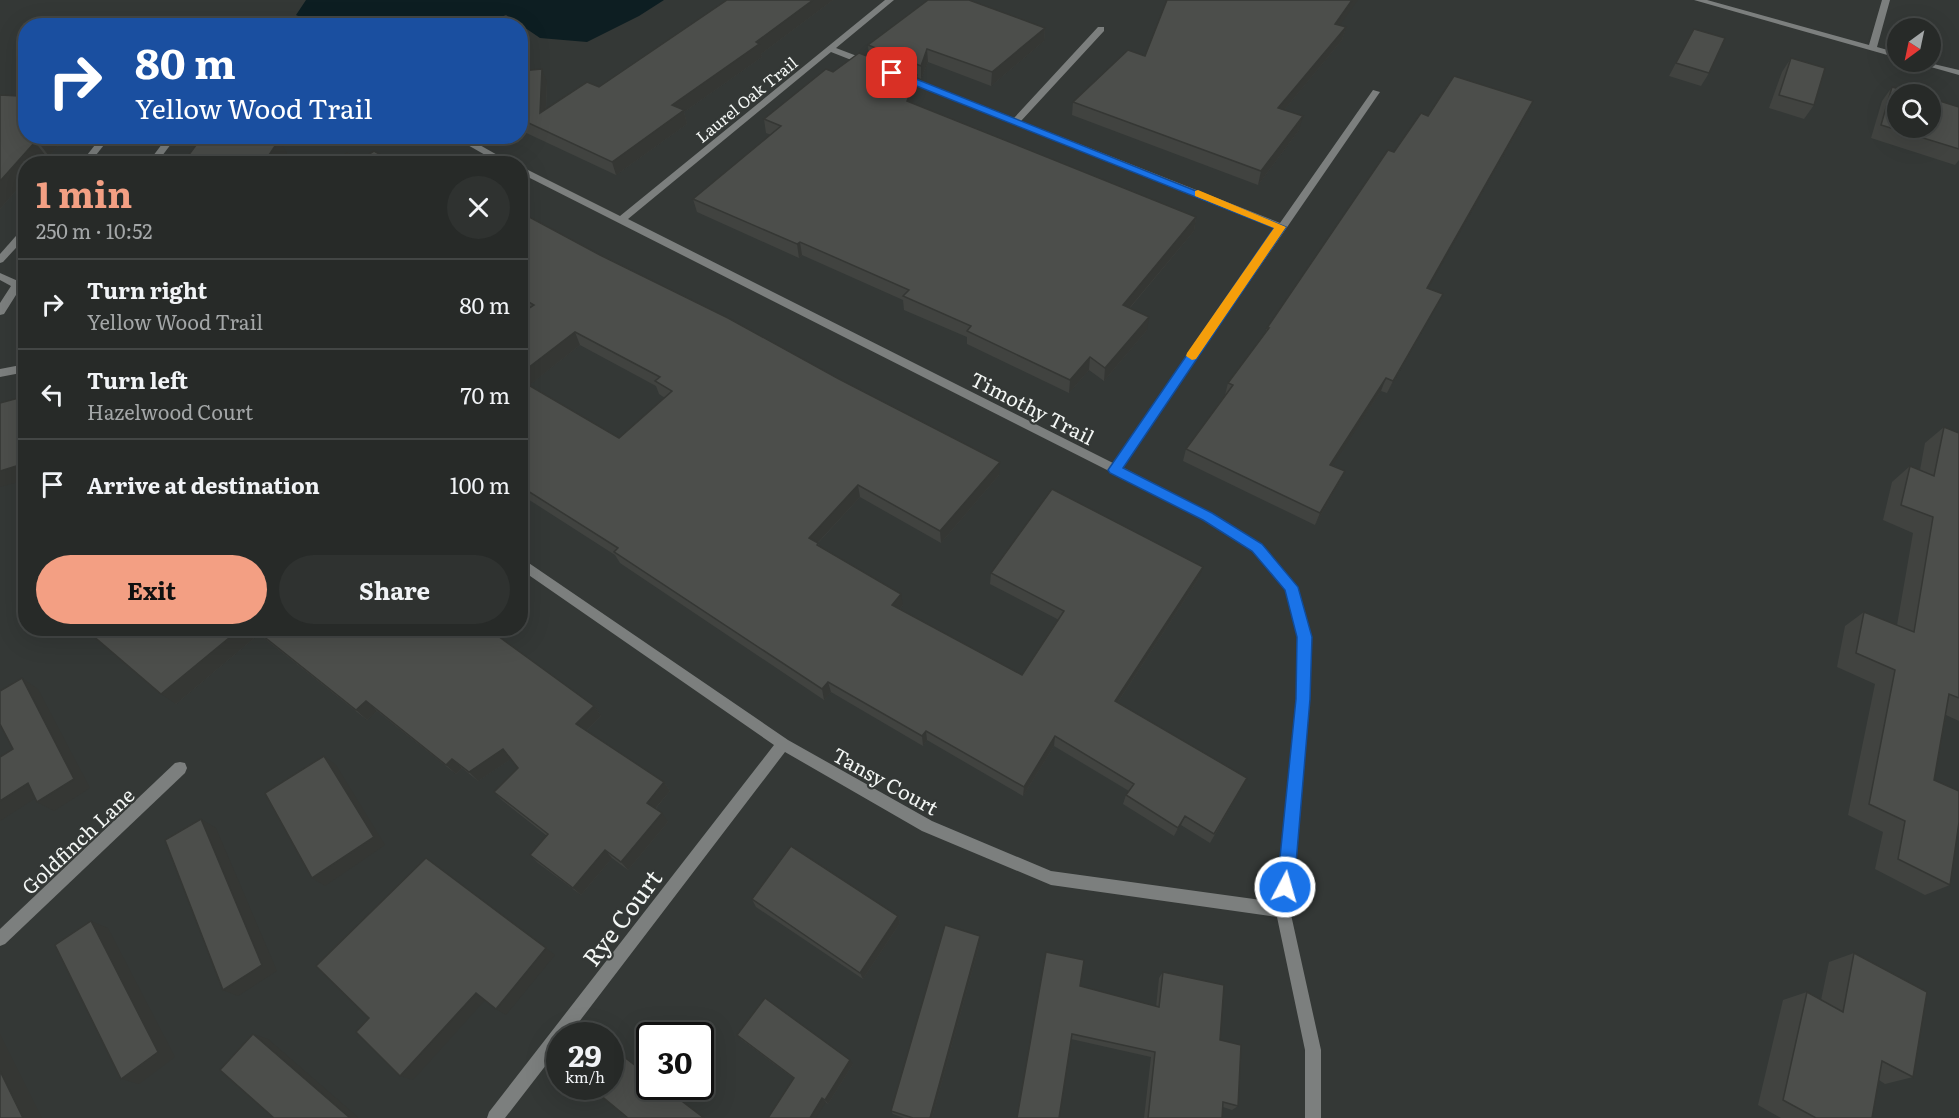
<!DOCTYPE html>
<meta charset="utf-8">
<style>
:root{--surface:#272a28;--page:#2f3230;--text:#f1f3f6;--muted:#a4a7a8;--line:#434645;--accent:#f39f83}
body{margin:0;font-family:Literata,serif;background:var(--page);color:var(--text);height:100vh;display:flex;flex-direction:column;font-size:22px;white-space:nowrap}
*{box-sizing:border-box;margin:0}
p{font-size:20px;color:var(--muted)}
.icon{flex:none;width:33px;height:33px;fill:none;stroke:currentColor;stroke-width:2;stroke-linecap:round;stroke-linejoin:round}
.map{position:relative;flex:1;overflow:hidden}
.drawer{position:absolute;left:18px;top:156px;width:510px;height:480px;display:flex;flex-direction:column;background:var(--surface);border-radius:24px;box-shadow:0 6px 24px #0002,0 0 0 2px var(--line)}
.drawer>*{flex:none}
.hud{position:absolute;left:18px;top:18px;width:510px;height:126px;border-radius:24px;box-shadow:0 6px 24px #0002,0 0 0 2px var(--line);background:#1a4fa0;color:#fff;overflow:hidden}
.needle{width:39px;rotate:213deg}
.fabs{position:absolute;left:1887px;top:18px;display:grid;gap:12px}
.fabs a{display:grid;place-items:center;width:54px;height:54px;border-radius:50%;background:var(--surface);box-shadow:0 6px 24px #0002,0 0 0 2px var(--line);font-size:30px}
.speed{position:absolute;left:546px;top:1022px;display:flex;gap:12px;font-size:30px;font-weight:700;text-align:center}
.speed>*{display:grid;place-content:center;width:78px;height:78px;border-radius:50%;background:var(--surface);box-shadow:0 6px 24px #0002,0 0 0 2px var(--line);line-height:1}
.speed small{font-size:15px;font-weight:400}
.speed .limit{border:3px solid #111;border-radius:9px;background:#fff;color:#111}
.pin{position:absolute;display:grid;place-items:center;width:51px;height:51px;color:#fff;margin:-26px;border-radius:12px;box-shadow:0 3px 9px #0006}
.me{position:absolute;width:66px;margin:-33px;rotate:6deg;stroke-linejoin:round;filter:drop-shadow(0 0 4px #0008)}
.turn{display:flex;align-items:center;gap:21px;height:126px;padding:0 18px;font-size:27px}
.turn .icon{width:78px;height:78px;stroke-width:2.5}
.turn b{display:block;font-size:42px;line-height:51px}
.round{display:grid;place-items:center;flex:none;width:63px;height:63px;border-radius:32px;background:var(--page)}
.head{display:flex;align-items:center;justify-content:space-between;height:102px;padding:0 18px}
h1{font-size:36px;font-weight:700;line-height:45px;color:var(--accent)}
.action{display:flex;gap:12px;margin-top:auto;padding:12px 18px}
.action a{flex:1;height:69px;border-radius:36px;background:var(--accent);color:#111;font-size:24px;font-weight:700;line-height:69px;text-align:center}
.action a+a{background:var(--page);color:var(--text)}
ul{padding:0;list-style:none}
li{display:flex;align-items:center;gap:18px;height:90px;padding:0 18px;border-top:2px solid var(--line)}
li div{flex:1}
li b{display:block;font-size:22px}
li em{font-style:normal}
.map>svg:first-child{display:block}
.water{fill:#0d1e22}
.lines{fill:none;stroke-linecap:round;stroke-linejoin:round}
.minor{fill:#7c7f7e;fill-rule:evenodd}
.wall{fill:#414340;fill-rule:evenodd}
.shaded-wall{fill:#353734}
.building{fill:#4c4e4b;stroke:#353734;stroke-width:1.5}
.route{fill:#1a73e8;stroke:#114b97;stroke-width:1.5}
.slow{fill:#f59e0b}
.labels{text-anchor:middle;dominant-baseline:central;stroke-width:4.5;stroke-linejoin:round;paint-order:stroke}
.far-street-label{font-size:16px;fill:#f3f6f4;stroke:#343836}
.street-label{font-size:20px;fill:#f3f6f4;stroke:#343836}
.near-street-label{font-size:24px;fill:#f3f6f4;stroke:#343836}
</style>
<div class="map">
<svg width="1959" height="1118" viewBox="0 0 1959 1118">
<rect width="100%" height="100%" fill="#343836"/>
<path class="water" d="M306 0H664L639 16 587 42 540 38 506 15 481 25H317L296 15Z"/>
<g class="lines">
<g class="minor">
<path d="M885 0H894L836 48 870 61V65H864L831 52 628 219 1113 463 1276 229 900 79V75H906L1014 118 1098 27H1104V31L1021 121 1280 223 1373 90 1380 92 1122 467 1212 513 1261 545 1297 587 1310 637V699L1290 910 1321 1050V1118H1305V1050L1277 917 1051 885 922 831 785 752 569 1035H560V1047L505 1118H487L489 1112 774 745 520 569V557L788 740 932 821 1051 871 1276 902 1296 699 1298 637 1285 589 1253 551 1204 519 520 173V166L620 216Z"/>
<path d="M1694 0H1707L1869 45 1882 0H1890L1877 47 1898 53V58Z"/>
<path d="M1913 62H1925L1959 70V75Z"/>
<path d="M102 136H111L89 164H80Z"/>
<path d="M168 136H177L156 164H147Z"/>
<path d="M452 136H464L513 164H501Z"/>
<path d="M26 227V237L3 262 0 263V254L23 228Z"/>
<path d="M0 273 18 281 26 279V286L21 287 4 314 0 315V303L11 286 0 280Z"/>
<path d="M26 364V372L0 377V369Z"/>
<path d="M180 762 185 763 187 768 185 773 5 944 0 946V929L175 763Z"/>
</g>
</g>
<g class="wall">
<path d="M727 0H833L761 54 762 57 684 112 687 124 616 175 520 130V71L547 82 546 109 599 87Z"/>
<path d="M1340 25 1346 27 1342 40 1284 110 1299 130 1258 185 1072 115 1073 102 1145 56Z"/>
<path d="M1045 28 1044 41 991 86 928 62 921 79 917 77 918 89 912 103 1196 217 1194 231 1130 308 1147 330 1104 381 1089 370 1069 393 967 344V337L904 310 903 300 802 255 799 258 697 212 693 199 771 135 766 133 764 119 833 72 869 57 868 45Z"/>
<path d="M1694 29 1709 73 1701 86 1669 76Z"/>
<path d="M1791 58 1814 105 1804 119 1769 108 1782 72Z"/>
<path d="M1892 87 1959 107V160L1955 165 1871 138 1882 101Z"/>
<path d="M0 95 67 136 49 156H46L39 164H26V179L0 209Z"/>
<path d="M1527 114 1428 288 1436 307 1387 393 1381 391 1332 465 1345 471 1339 483 1315 525 1183 461 1186 449 1225 395 1228 383 1265 334 1267 328 1394 152Z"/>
<path d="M520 212 999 475 941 543 860 497 818 543 819 546 903 605 900 609 1022 675 1059 620 990 584 991 573 1199 578 1118 702 1242 787 1210 843 1181 825 1174 836 1123 804 1126 795 1129 791 1054 746 1023 796 927 740 923 746 831 692 824 700 620 563 615 555 520 494V314L526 310 520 307ZM580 345 656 386 659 394 665 398 619 438 529 385Z"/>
<path d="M1944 427 1959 433V721L1946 715 1934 780 1950 885 1925 895 1875 869 1883 832 1848 815 1875 684 1837 667 1845 626 1864 612 1897 625 1913 533 1883 520 1892 482 1910 466 1920 470 1925 443Z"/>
<path d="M84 628H487L594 706 601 716 586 731 664 782 670 791 656 808 668 822 628 870 612 858 581 895 538 863 530 855 547 836 503 801 494 792 518 768 511 759 478 781 462 768 456 774 377 711 367 720 259 634 176 704Z"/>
<path d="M752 899 898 916 900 923 863 979 756 907Z"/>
<path d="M980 942 932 1118H904L893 1114 891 1111Z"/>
<path d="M1854 953 1913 1077 1885 1084 1879 1080 1872 1118H1781L1758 1105 1783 1000 1807 992 1821 1000 1829 962Z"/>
<path d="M1163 972 1220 1040 1238 1106 1232 1110 1223 1107 1222 1118H1144L1151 1057 1071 1039 1080 986 1156 1007 1159 978Z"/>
<path d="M737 1035 853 1064 828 1104 742 1040Z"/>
</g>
<g class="shaded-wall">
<path d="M813 0H833L761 54 762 57 684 112 687 124 616 175 612 162 672 105Z"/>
<path d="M1352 0H1358L1331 37 1335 24Z"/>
<path d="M1346 27 1342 40 1275 121 1278 108Z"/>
<path d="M1045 28 1044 41 991 86 992 72Z"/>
<path d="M927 49 928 62 921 79V66Z"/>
<path d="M542 69 547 82 545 127 540 113Z"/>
<path d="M917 75 918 89 908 114 907 101Z"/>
<path d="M1533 101 1527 114 1421 301 1427 288Z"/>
<path d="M1303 116 1299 130 1258 185 1261 171Z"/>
<path d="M44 136H67L49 156 38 142Z"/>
<path d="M279 140 287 153 280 164H263Z"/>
<path d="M35 142 46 156 39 164H26V179L0 209V181Z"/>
<path d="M1196 217 1194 231 1121 318 1123 305Z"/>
<path d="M800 242 802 255 799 258 797 244Z"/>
<path d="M1443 294 1436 307 1387 393 1393 381Z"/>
<path d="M1149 317 1147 330 1104 381 1105 368Z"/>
<path d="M575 332 580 345 523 390 520 386V374Z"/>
<path d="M1090 357 1089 370 1069 393 1070 380Z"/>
<path d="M1386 378 1381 391 1325 477 1330 465Z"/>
<path d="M1000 462 999 475 941 543 940 531Z"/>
<path d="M26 463V480L0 487V471Z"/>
<path d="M1345 471 1339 483 1315 525 1320 513Z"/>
<path d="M858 485 860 497 812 549 809 538Z"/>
<path d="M1203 567 1199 578 1112 711 1115 701Z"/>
<path d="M901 594 903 605 894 616 892 605Z"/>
<path d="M241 628H253L259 634 176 704 161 694Z"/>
<path d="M22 678 38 689 90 788 54 811 37 802Z"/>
<path d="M828 682 831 692 824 700 822 689Z"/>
<path d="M366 701 377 711 367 720 356 710Z"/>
<path d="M594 706 601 716 583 734 576 724Z"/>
<path d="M926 731 927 740 923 746 922 736Z"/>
<path d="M1055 736 1054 746 1023 796 1024 787Z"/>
<path d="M503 749 511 759 478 781 469 772Z"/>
<path d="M324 756 336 765 385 845 325 886 312 878Z"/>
<path d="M452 759 462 768 456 774 446 765Z"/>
<path d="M664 782 670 791 653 811 647 803Z"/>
<path d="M28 783 45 792 0 821V801Z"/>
<path d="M662 813 668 822 628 870 621 862Z"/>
<path d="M1185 816 1181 825 1174 836 1178 828Z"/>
<path d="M201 819 216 828 277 971 238 996 223 990Z"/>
<path d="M605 850 612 858 581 895 573 888Z"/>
<path d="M898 916 900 923 863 979 860 973Z"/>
<path d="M91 921 108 928 175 1057 139 1084 121 1079Z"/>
<path d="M980 936V942L932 1118H930Z"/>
<path d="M546 948 555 955 506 1015 496 1009Z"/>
<path d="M476 993 486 999 413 1080 400 1076Z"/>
<path d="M0 1034 42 1118H23L0 1071Z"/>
<path d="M253 1034 268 1039 359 1118H350Z"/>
<path d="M850 1060 853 1064 828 1104 825 1100Z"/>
<path d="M662 1086H663L705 1118H704Z"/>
<path d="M822 1098 826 1102 816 1118H810Z"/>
</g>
<g class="building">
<path d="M727 0H813L756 42 759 44 672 105 684 110 612 162 520 119V71L542 69 540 113 587 82 599 87Z"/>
<path d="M928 0H969L1045 28 992 72 927 49 921 66 868 45Z"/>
<path d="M1167 0H1352L1335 24 1346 27 1278 108 1303 116 1261 171 1073 102 1128 50 1145 56Z"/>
<path d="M1694 29 1725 38 1709 73 1676 63Z"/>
<path d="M859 53 917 75 907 101 1196 217 1123 305 1149 317 1105 368 1090 357 1070 380 967 331 971 326 903 296 909 290 800 242 797 244 693 199 781 126 764 119 826 69 833 72Z"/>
<path d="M1791 58 1825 68 1814 105 1779 95Z"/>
<path d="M1454 76 1533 101 1427 288 1443 294 1393 381 1386 378 1330 465 1345 471 1320 513 1186 449 1233 385 1228 383 1269 328H1267L1388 150 1394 152 1421 113 1428 116Z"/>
<path d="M26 87V136H44L38 142H35L0 181V95L19 96Z"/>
<path d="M1892 87 1917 94H1898V128H1930V98L1959 107V149L1881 125Z"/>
<path d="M202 137 279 140 263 164H182Z"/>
<path d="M374 151 397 164H329L347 153 360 160Z"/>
<path d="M520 212 600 255 728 318 839 379 1000 462 940 531 858 485 809 538 818 543 817 545 901 594 892 605 1022 675 1064 611 991 573 1052 489 1203 567 1115 701 1247 778 1214 834 1185 816 1178 828 1126 795 1134 784 1055 736 1024 787 926 731 922 736 828 682 822 689 614 552 618 548 520 486V380L619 438 672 391 655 381 660 377 575 332 520 374V314L534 305 520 297Z"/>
<path d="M26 396V463L0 471V403Z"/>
<path d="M1944 427 1959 433V698L1949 694 1934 780 1959 791V822L1950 885 1898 859 1905 821 1869 804 1895 670 1856 653 1864 612 1914 632 1933 517 1901 505 1910 466 1934 476Z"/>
<path d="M84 628H241L161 694Z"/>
<path d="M253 628H487L594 706 576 724 664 782 647 803 662 813 621 862 605 850 573 888 530 855 548 834 494 792 518 768 503 749 469 772 452 759 446 765 366 701 356 710Z"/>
<path d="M22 678 74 779 37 802 28 783 0 801V757L13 749 0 724V691Z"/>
<path d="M324 756 374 837 312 878 265 793Z"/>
<path d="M201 819 262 965 223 990 165 840Z"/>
<path d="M791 846 898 916 860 973 752 899Z"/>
<path d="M426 858 546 948 496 1009 476 993 400 1076 356 1032 369 1018 316 966Z"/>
<path d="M91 921 158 1052 121 1079 55 945Z"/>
<path d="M945 925 980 936 930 1118H913L891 1111Z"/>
<path d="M1046 952 1084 960 1080 986 1159 1007 1163 972 1224 985 1220 1040 1241 1045 1238 1106 1223 1102 1222 1118H1148L1155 1052 1072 1034 1059 1118H1017Z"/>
<path d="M1854 953 1927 992 1913 1077 1882 1061 1872 1118H1816L1783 1100 1807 992 1843 1012Z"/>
<path d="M765 998 850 1060 825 1100 822 1098 810 1118H768L794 1078 737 1035Z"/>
<path d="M253 1034 350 1118H274L220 1070Z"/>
<path d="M619 1053 650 1077V1086H662L704 1118H628L593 1089 595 1086H610V1065Z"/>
<path d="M0 1071 23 1118H0Z"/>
</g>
<path class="route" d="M889 71H896L1286 227 1123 468 1212 513 1262 544 1298 587 1312 637 1310 699 1294 887 1291 893 1285 896 1280 893 1277 887 1296 699 1297 637 1285 590 1252 551 1203 520 1110 473 1108 470 1274 228 889 75Z"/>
<path class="slow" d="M1198 190 1286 227 1196 359 1192 360 1186 356 1187 353 1274 228 1195 196V191Z"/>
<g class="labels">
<g class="far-street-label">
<text transform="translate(746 99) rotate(-39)">Laurel Oak Trail</text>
</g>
<g class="street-label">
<text transform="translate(1033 407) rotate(27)">Timothy Trail</text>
<text transform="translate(886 780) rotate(29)">Tansy Court</text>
<text transform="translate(77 840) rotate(-43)">Goldfinch Lane</text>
</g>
<g class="near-street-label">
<text transform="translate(621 917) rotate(-53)">Rye Court</text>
</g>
</g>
</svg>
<div class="fabs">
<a><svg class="needle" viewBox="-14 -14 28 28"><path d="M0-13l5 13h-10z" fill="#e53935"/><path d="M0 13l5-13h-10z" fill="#a4a7a8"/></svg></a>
<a><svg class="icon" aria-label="search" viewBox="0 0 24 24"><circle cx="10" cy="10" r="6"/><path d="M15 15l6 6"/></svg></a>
</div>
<div class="speed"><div>29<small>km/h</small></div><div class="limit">30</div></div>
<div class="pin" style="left:892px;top:73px;background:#d93025"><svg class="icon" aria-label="arrive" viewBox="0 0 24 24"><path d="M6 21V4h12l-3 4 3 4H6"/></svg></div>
<svg class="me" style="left:1285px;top:887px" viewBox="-20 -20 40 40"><circle r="17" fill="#1a73e8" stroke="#fff" stroke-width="3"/><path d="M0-11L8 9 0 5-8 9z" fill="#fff"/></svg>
<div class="hud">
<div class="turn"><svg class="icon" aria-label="right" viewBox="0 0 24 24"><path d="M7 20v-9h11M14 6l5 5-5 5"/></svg><div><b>80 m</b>Yellow Wood Trail</div></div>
</div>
<section class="drawer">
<div class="head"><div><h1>1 min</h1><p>250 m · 10:52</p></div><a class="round"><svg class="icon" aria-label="close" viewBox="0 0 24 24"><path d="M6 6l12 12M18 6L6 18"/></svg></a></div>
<ul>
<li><svg class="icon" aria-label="right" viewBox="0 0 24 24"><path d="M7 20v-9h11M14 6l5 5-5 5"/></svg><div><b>Turn right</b><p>Yellow Wood Trail</p></div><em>80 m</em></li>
<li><svg class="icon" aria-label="left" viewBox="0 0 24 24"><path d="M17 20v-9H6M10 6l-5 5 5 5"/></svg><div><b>Turn left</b><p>Hazelwood Court</p></div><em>70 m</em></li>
<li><svg class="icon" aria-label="arrive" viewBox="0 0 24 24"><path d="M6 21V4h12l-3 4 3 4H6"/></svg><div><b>Arrive at destination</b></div><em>100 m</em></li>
</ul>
<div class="action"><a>Exit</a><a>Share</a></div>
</section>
</div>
